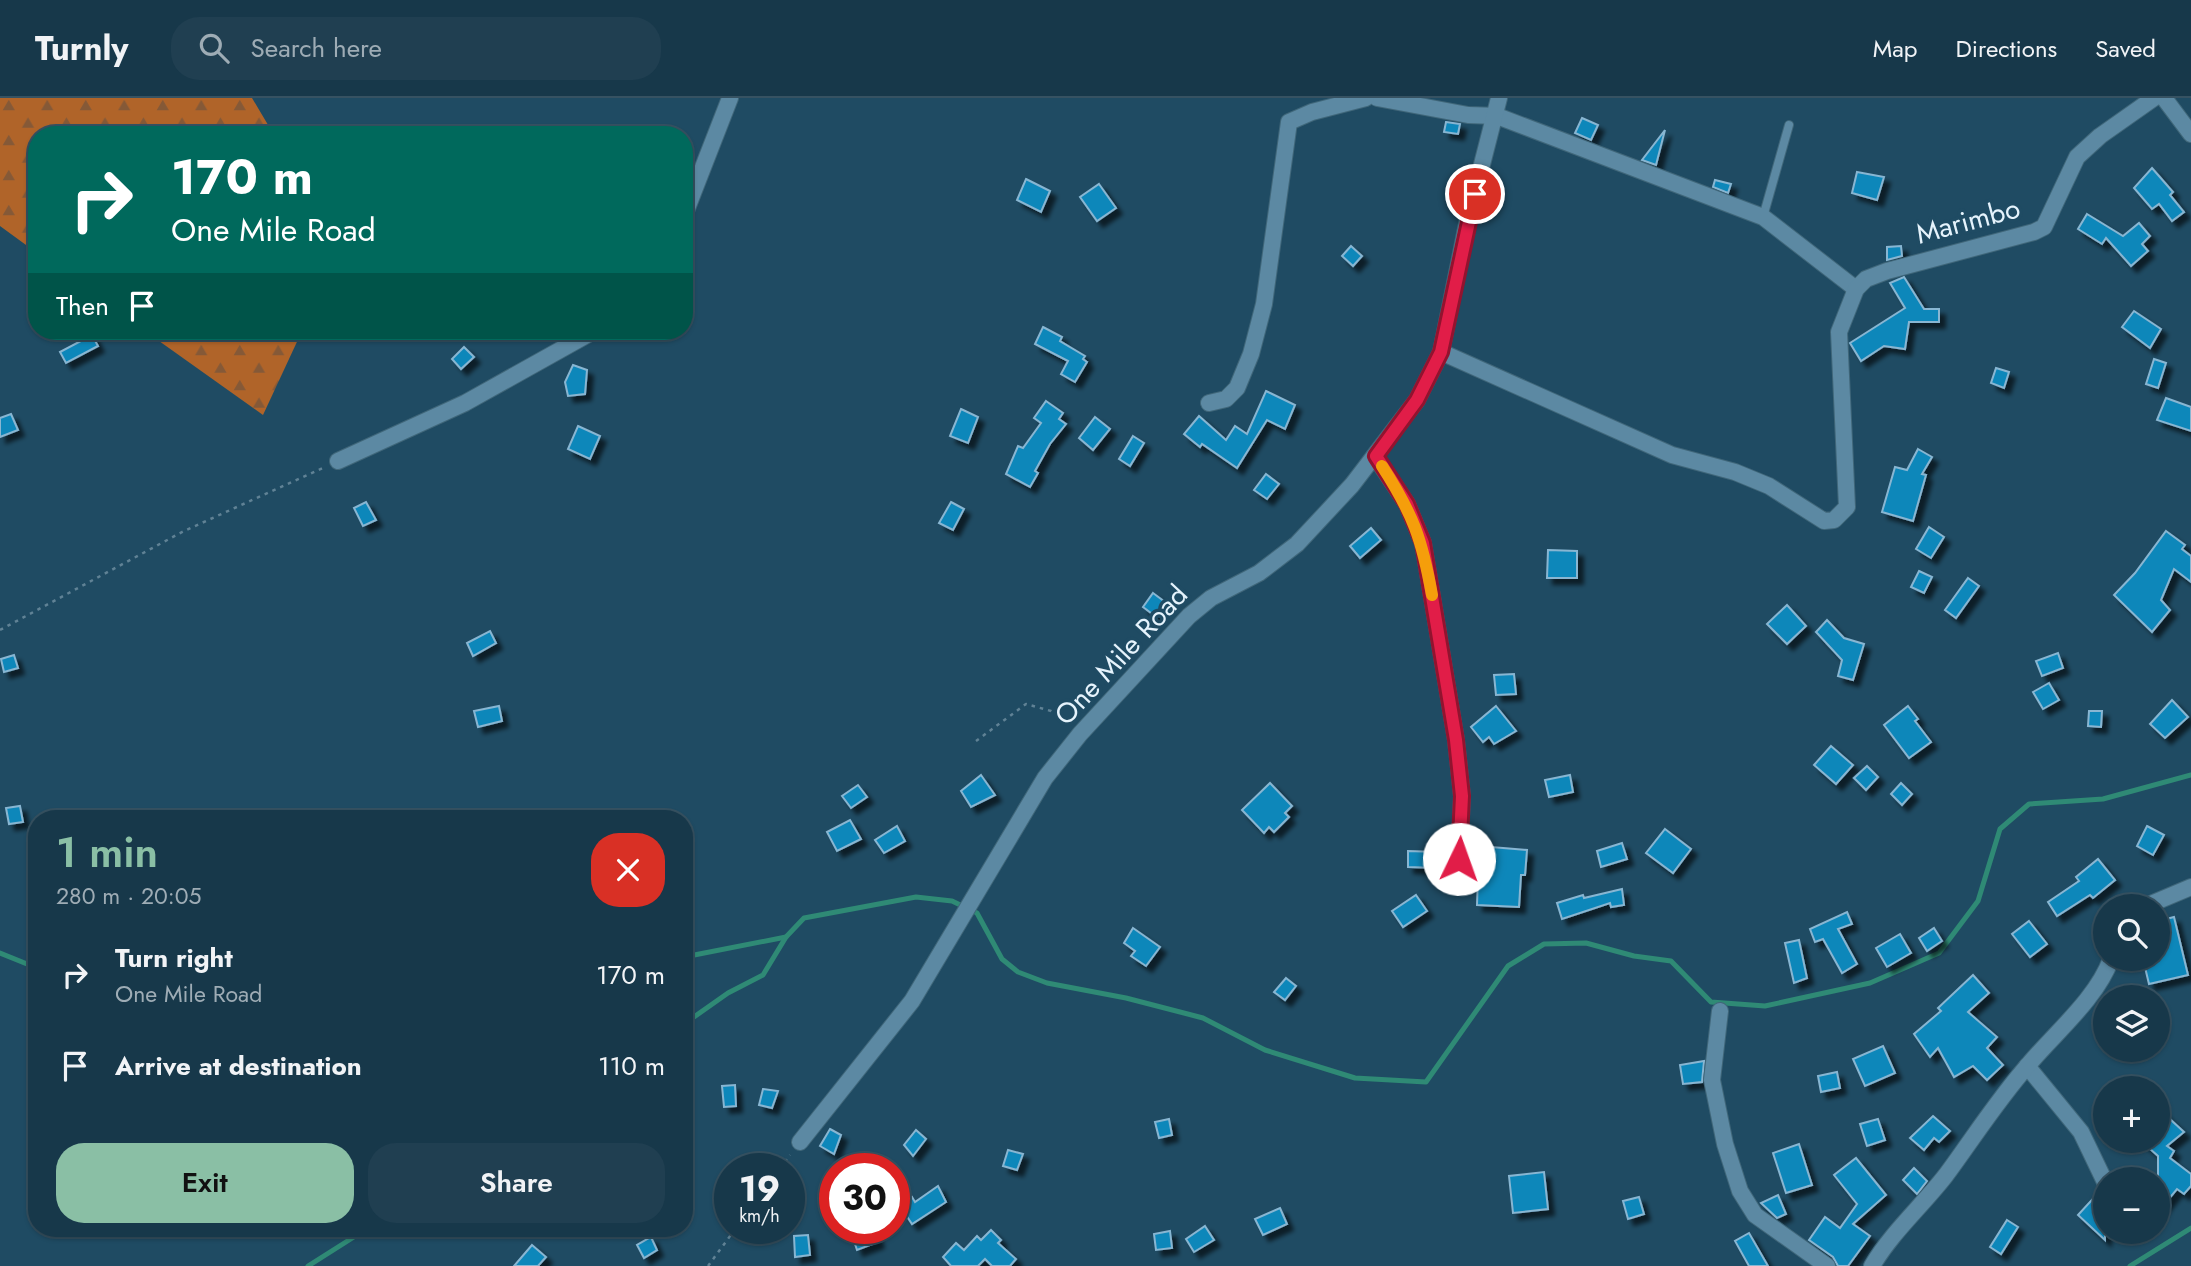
<!DOCTYPE html>
<meta charset="utf-8">
<style>
:root{--surface:#17384a;--page:#203f51;--text:#f1f3f6;--muted:#9eacb5;--line:#365262;--accent:#8abfa5}
body{margin:0;font-family:Jost,sans-serif;background:var(--page);color:var(--text);height:100vh;display:flex;flex-direction:column;font-size:26px;white-space:nowrap}
*{box-sizing:border-box;margin:0}
p{font-size:23px;color:var(--muted)}
.icon{flex:none;width:38px;height:38px;fill:none;stroke:currentColor;stroke-width:2;stroke-linecap:round;stroke-linejoin:round}
.map{position:relative;flex:1;overflow:hidden}
.panel{position:absolute;left:28px;top:712px;width:665px;height:427px;display:flex;flex-direction:column;background:var(--surface);border-radius:28px;box-shadow:0 2px 5px #0004,0 0 0 2px var(--line)}
.panel>*{flex:none}
.guide{position:absolute;left:28px;top:28px;width:665px;height:214px;border-radius:28px;box-shadow:0 2px 5px #0004,0 0 0 2px var(--line);background:#00695c;color:#fff;overflow:hidden}
.fabs{position:absolute;left:2093px;top:796px;display:grid;gap:14px}
.fabs a{display:grid;place-items:center;width:77px;height:77px;border-radius:50%;background:var(--surface);box-shadow:0 2px 5px #0004,0 0 0 2px var(--line);font-size:35px}
.speed{position:absolute;left:714px;top:1055px;display:flex;gap:14px;font-size:35px;font-weight:700;text-align:center}
.speed>*{display:grid;place-content:center;width:91px;height:91px;border-radius:50%;background:var(--surface);box-shadow:0 2px 5px #0004,0 0 0 2px var(--line);line-height:1}
.speed small{font-size:18px;font-weight:400}
.speed .limit{border:10px solid #d22;background:#fff;color:#111}
.pin{position:absolute;display:grid;place-items:center;width:60px;height:60px;color:#fff;margin:-30px;border:4px solid #fff;border-radius:50%;box-shadow:0 2px 7px #0007}
.me{position:absolute;width:77px;margin:-38px;rotate:3deg;stroke-linejoin:round;filter:drop-shadow(0 0 5px #0008)}
.turn{display:flex;align-items:center;gap:24px;height:147px;padding:0 28px;font-size:32px}
.turn .icon{width:91px;height:91px;stroke-width:2.5}
.turn b{display:block;font-size:49px;line-height:60px}
.then{display:flex;align-items:center;height:66px;padding:0 28px;background:#0003;gap:14px;font-size:26px}
.round{display:grid;place-items:center;flex:none;width:74px;height:74px;border-radius:28px;background:var(--page)}
.headline{display:flex;align-items:center;justify-content:space-between;height:119px;padding:0 28px}
h1{font-size:42px;font-weight:600;line-height:52px;color:var(--accent)}
.action{display:flex;gap:14px;margin-top:auto;padding:14px 28px}
.action a{flex:1;height:80px;border-radius:28px;background:var(--accent);color:#111;font-size:28px;font-weight:600;line-height:80px;text-align:center}
.action a+a{background:var(--page);color:var(--text)}
ul{padding:0;list-style:none}
li{display:flex;align-items:center;gap:21px;height:91px;padding:0 28px}
li div{flex:1}
li b{display:block;font-size:26px}
li em{font-style:normal}
header{display:flex;align-items:center;gap:42px;box-sizing:border-box;height:98px;padding:0 35px;background:var(--surface);border-bottom:2px solid var(--line)}
header strong{font-size:33px}
nav{display:flex;gap:38px;margin-inline-start:auto;font-size:24px}
.search{width:490px;height:63px;background:var(--page);display:flex;align-items:center;gap:18px;box-sizing:border-box;padding:0 24px;border-radius:28px;color:var(--muted);font-size:26px}
.map>svg:first-child{display:block}
.forest{fill:url(#forest-firs)}
.lines{fill:none;stroke-linecap:round;stroke-linejoin:round}
.stream{stroke:#2f8a75;stroke-width:5}
.building{fill:#1087ba;stroke:#88b6d2;stroke-width:2;filter:url(#shadow)}
.service-casing{stroke:#40677a;stroke-width:10}
.minor-casing{stroke:#40677a;stroke-width:18}
.path{stroke:#608295;stroke-width:2.5;stroke-dasharray:3.5 5;stroke-linecap:butt}
.service{stroke:#5c89a3;stroke-width:8}
.minor{stroke:#5c89a3;stroke-width:16}
.route-casing{stroke:#92132f;stroke-width:18}
.route{stroke:#e11d48;stroke-width:12}
.slow{stroke:#f59e0b;stroke-width:12}
.labels{text-anchor:middle;dominant-baseline:central;stroke-width:7;stroke-linejoin:round;paint-order:stroke}
.street-label{font-size:28px;fill:#e5f3fc;stroke:#1f4b63}
</style>
<header>
<strong>Turnly</strong>
<div class="search"><svg class="icon" aria-label="search" viewBox="0 0 24 24"><circle cx="10" cy="10" r="6"/><path d="M15 15l6 6"/></svg>Search here</div>
<nav><a>Map</a><a>Directions</a><a>Saved</a></nav>
</header>
<div class="map">
<svg width="2191" height="1168" viewBox="0 0 2191 1168">
<defs>
<pattern id="forest-firs" width="22" height="20" patternUnits="userSpaceOnUse" patternTransform="scale(1.75)"><rect width="22" height="20" fill="#b06429"/><path d="M5 1l3.5 6h-7zM16 11l3.5 6h-7z" fill="#855937"/></pattern>
<filter id="shadow"><feDropShadow dx="6" dy="6" stdDeviation="2" flood-color="#0009"/></filter>
</defs>
<rect width="100%" height="100%" fill="#1f4b63"/>
<g class="forest">
<path d="M0 0H252L274 37H37V155L0 128Z"/>
<path d="M145 233H302L263 317Z"/>
</g>
<g class="lines">
<g class="stream">
<path d="M0 855 37 870"/>
<path d="M684 859 786 839"/>
<path d="M684 926 728 895 763 877 786 839 804 820 916 799 952 803 977 815 1002 861 1018 874 1047 885 1126 900 1203 920 1265 952 1355 980 1426 984 1508 868 1544 846 1586 845 1634 858 1671 863 1711 904 1765 908 1870 885 1939 855 1978 803 2000 731 2029 706 2103 701 2191 677"/>
<path d="M308 1168 368 1130"/>
<path d="M2130 1168 2191 1130"/>
</g>
</g>
<g class="building">
<path d="M1582 20 1598 27 1591 42 1575 35Z"/>
<path d="M1446 24 1460 26 1458 36 1444 34Z"/>
<path d="M1665 32 1656 67 1642 62Z"/>
<path d="M2152 70 2173 94 2170 97 2184 114 2172 123 2159 106 2152 111 2134 90Z"/>
<path d="M1857 74 1884 79 1877 102 1852 95Z"/>
<path d="M1026 81 1050 93 1041 114 1017 102Z"/>
<path d="M1715 82 1731 86 1728 95 1713 89Z"/>
<path d="M1099 86 1116 110 1097 123 1080 99Z"/>
<path d="M2087 116 2123 138 2139 125 2150 138 2142 146 2148 153 2131 168 2106 140 2102 146 2078 131Z"/>
<path d="M1351 148 1362 158 1353 168 1342 158Z"/>
<path d="M1901 148 1902 158 1887 162V149Z"/>
<path d="M1904 179 1924 211H1939V224H1909L1905 251 1884 248 1861 263 1850 245 1905 210 1890 185Z"/>
<path d="M2134 213 2161 231 2150 250 2122 229Z"/>
<path d="M1043 229 1062 239 1060 243 1085 258 1083 261 1087 264 1075 284 1061 276 1068 263 1035 246Z"/>
<path d="M92 237 98 248 66 265 60 254Z"/>
<path d="M464 249 474 259 461 271 452 261Z"/>
<path d="M2154 261 2166 265 2158 290 2146 286Z"/>
<path d="M573 267 587 272 585 296 568 298 565 284Z"/>
<path d="M1996 270 2009 274 2004 290 1991 285Z"/>
<path d="M1266 293 1295 307 1285 331 1267 322 1237 370 1202 346 1200 349 1184 336 1199 318 1226 342 1235 328 1247 336Z"/>
<path d="M2166 300 2191 309V333L2157 322Z"/>
<path d="M1046 303 1063 315 1059 321 1066 326 1050 346 1035 373 1038 375 1030 389 1006 376 1018 348 1023 350 1041 325 1034 320Z"/>
<path d="M961 311 978 319 968 345 950 338Z"/>
<path d="M11 316 18 332 0 339V320Z"/>
<path d="M1095 319 1110 331 1093 352 1079 340Z"/>
<path d="M578 328 600 338 590 361 568 351Z"/>
<path d="M1133 338 1144 345 1130 368 1119 361Z"/>
<path d="M1918 351 1932 359 1922 376 1926 377 1913 423 1882 414 1895 369 1907 372Z"/>
<path d="M1266 376 1279 386 1267 401 1254 392Z"/>
<path d="M366 404 376 422 363 428 354 410Z"/>
<path d="M951 404 964 411 953 432 939 425Z"/>
<path d="M1929 429 1944 439 1931 460 1916 451Z"/>
<path d="M1371 430 1381 442 1360 460 1350 448Z"/>
<path d="M2166 433 2185 447 2182 451 2191 458V484L2174 471 2161 502 2170 512 2152 534 2114 497 2135 475Z"/>
<path d="M1548 452 1577 453V480H1547Z"/>
<path d="M1919 473 1932 479 1924 495 1911 489Z"/>
<path d="M1968 480 1979 488 1956 520 1945 512Z"/>
<path d="M1153 495 1165 504 1155 518 1143 509Z"/>
<path d="M1787 507 1806 528 1787 546 1767 526Z"/>
<path d="M1827 522 1844 540 1864 546 1853 582 1838 578 1842 562 1816 534Z"/>
<path d="M490 533 496 545 473 558 467 545Z"/>
<path d="M2058 555 2063 570 2042 578 2036 563Z"/>
<path d="M14 557 18 570 4 574 1 561Z"/>
<path d="M1514 576 1516 596 1496 597 1494 577Z"/>
<path d="M2049 585 2059 602 2043 611 2033 594Z"/>
<path d="M2172 602 2188 619 2165 640 2150 626Z"/>
<path d="M499 608 502 623 478 629 474 613Z"/>
<path d="M1496 608 1516 633 1494 646 1489 639 1483 644 1471 629Z"/>
<path d="M1908 608 1918 621 1915 623 1931 644 1909 660 1884 627Z"/>
<path d="M2089 613H2102L2101 629 2088 628Z"/>
<path d="M1831 648 1853 667 1836 686 1814 667Z"/>
<path d="M1867 668 1878 679 1866 692 1854 680Z"/>
<path d="M981 677 995 697 971 709 961 693Z"/>
<path d="M1570 677 1573 694 1549 699 1545 682Z"/>
<path d="M1270 685 1292 708 1285 715 1289 719 1274 734 1269 729 1264 735 1242 712Z"/>
<path d="M1901 685 1912 696 1902 707 1891 696Z"/>
<path d="M858 687 867 699 851 710 842 698Z"/>
<path d="M20 708 23 724 9 726 6 710Z"/>
<path d="M850 722 861 741 837 753 827 734Z"/>
<path d="M897 728 905 743 884 755 875 742Z"/>
<path d="M2147 728 2164 737 2153 757 2137 748Z"/>
<path d="M1665 731 1691 751 1673 775 1646 755Z"/>
<path d="M1622 745 1627 761 1601 769 1597 753Z"/>
<path d="M1479 748 1527 752 1525 777H1521L1519 809 1477 807Z"/>
<path d="M1408 753 1437 754 1436 770 1408 769Z"/>
<path d="M2098 761 2115 782 2093 800 2090 797 2057 818 2048 804 2079 783 2076 779Z"/>
<path d="M1622 791 1624 807 1611 809 1610 805 1562 821 1557 805 1583 797 1584 800Z"/>
<path d="M1416 797 1427 813 1403 829 1392 813Z"/>
<path d="M1847 814 1852 826 1838 831 1857 866 1842 875 1823 841 1815 844 1810 831Z"/>
<path d="M2174 819 2188 877 2149 886 2143 861H2158V823Z"/>
<path d="M2029 823 2047 846 2030 859 2012 836Z"/>
<path d="M1133 830 1160 849 1146 868 1131 858 1135 853 1124 845Z"/>
<path d="M1934 830 1942 843 1927 853 1919 840Z"/>
<path d="M1900 836 1911 855 1887 869 1876 850Z"/>
<path d="M1799 842 1807 880 1794 885 1785 845Z"/>
<path d="M1973 877 1989 895 1968 914 1997 939 1987 950 2003 967 1987 982 1973 968 1954 979 1938 950 1930 959 1914 936 1941 913 1938 910Z"/>
<path d="M1286 880 1296 888 1285 902 1274 894Z"/>
<path d="M1883 948 1895 975 1865 988 1853 961Z"/>
<path d="M1704 963 1702 984 1683 986 1680 967Z"/>
<path d="M1837 974 1840 990 1821 994 1818 978Z"/>
<path d="M735 987 736 1008 724 1009 722 988Z"/>
<path d="M763 991 778 993 772 1010 759 1007Z"/>
<path d="M2158 1010 2184 1034 2167 1048 2174 1053 2170 1060 2191 1076V1088L2184 1096 2177 1091 2158 1114V1058L2141 1043H2158Z"/>
<path d="M1933 1018 1950 1033 1939 1044 1934 1040 1924 1052 1910 1040Z"/>
<path d="M1169 1021 1172 1037 1159 1040 1155 1024Z"/>
<path d="M1878 1021 1885 1042 1867 1048 1860 1026Z"/>
<path d="M830 1031 841 1037 834 1056 820 1048Z"/>
<path d="M916 1032 926 1041 913 1058 904 1047Z"/>
<path d="M1799 1046 1812 1087 1786 1095 1773 1055Z"/>
<path d="M1008 1052 1023 1056 1017 1072 1003 1068Z"/>
<path d="M1856 1060 1886 1097 1853 1126 1870 1138 1848 1168H1838L1833 1159 1809 1142 1825 1119 1840 1130 1857 1106 1834 1077Z"/>
<path d="M1914 1070 1927 1083 1917 1096 1903 1082Z"/>
<path d="M1544 1074 1548 1111 1513 1115 1509 1078Z"/>
<path d="M938 1088 946 1104 912 1126 900 1108 912 1099 915 1104Z"/>
<path d="M2100 1093 2105 1094V1142L2078 1117Z"/>
<path d="M1778 1097 1786 1116 1777 1120 1761 1105Z"/>
<path d="M1639 1099 1644 1116 1628 1121 1623 1103Z"/>
<path d="M1280 1110 1287 1126 1263 1137 1255 1121Z"/>
<path d="M2007 1122 2018 1129 2001 1156 1990 1149Z"/>
<path d="M1205 1128 1214 1142 1194 1154 1186 1141Z"/>
<path d="M873 1130 878 1144 857 1152 852 1137Z"/>
<path d="M991 1132 1001 1142 998 1145 1016 1161 1010 1168H992L985 1161 978 1168H951L943 1159 956 1145 964 1152 977 1138 981 1142Z"/>
<path d="M1170 1133 1172 1150 1156 1152 1154 1136Z"/>
<path d="M1749 1135 1768 1168H1749L1735 1143Z"/>
<path d="M808 1137 810 1157 795 1159 794 1138Z"/>
<path d="M651 1139 657 1152 644 1160 637 1147Z"/>
<path d="M532 1147 546 1159 538 1168H514Z"/>
</g>
<g class="lines">
<defs>
<path id="service" d="M1763 119 1789 27"/>
<g id="minor">
<path d="M1377 0 1468 17 1497 18 1763 119 1856 191"/>
<path d="M2164 0 2191 36"/>
<path d="M684 118 730 0"/>
<path d="M1441 254 1672 357 1735 374 1769 388 1824 423 1834 422 1847 409 1839 234 1856 191 1866 181 1887 173 2034 134 2044 129 2077 59 2100 38 2154 0"/>
<path d="M1209 305 1226 301 1237 290 1251 256 1264 206 1289 24 1312 14 1366 0"/>
<path d="M1375 358 1407 406 1423 445 1456 642 1462 698 1459 761"/>
<path d="M338 363 465 305 594 233"/>
<path d="M2146 808 2191 789"/>
<path d="M1720 913 1712 982 1725 1046 1740 1093 1755 1117 1827 1168"/>
<path d="M2027 968 2081 1034 2105 1084"/>
<path d="M800 1044 912 903 1045 680 1080 636 1189 518 1211 500 1259 475 1297 446 1352 387 1417 302 1441 254 1468 121 1499 0"/>
<path d="M1872 1168C1892 1134 1922 1108 1946 1077 1974 1039 1998 1001 2029 966 2056 934 2097 900 2111 861"/>
</g>
</defs>
<use href="#service" class="service-casing"/>
<use href="#minor" class="minor-casing"/>
<g class="path">
<path d="M0 532 184 433 325 369"/>
<path d="M976 643 1026 606 1051 613 1067 624"/>
<path d="M780 1071 790 1057"/>
<path d="M708 1168 736 1130"/>
</g>
<use href="#service" class="service"/>
<use href="#minor" class="minor"/>
</g>
<g class="lines">
<defs>
<path id="route" d="M1459 761 1462 698 1456 642 1423 445 1407 406 1376 358 1417 302 1441 254 1475 96"/>
</defs>
<use href="#route" class="route-casing"/>
<use href="#route" class="route"/>
<path class="slow" d="M1382 368C1413 416 1422 441 1432 497"/>
</g>
<g class="labels">
<g class="street-label">
<text transform="translate(1968 123) rotate(-15)">Marimbo</text>
<text transform="translate(1121 557) rotate(-47)">One Mile Road</text>
</g>
</g>
</svg>
<div class="fabs">
<a><svg class="icon" aria-label="search" viewBox="0 0 24 24"><circle cx="10" cy="10" r="6"/><path d="M15 15l6 6"/></svg></a>
<a><svg class="icon" aria-label="layers" viewBox="0 0 24 24"><path d="M12 4l9 5-9 5-9-5zM3 14l9 5 9-5"/></svg></a>
<a>+</a>
<a>−</a>
</div>
<div class="speed"><div>19<small>km/h</small></div><div class="limit">30</div></div>
<div class="pin" style="left:1475px;top:96px;background:#d93025"><svg class="icon" aria-label="arrive" viewBox="0 0 24 24"><path d="M6 21V4h12l-3 4 3 4H6"/></svg></div>
<svg class="me" style="left:1459px;top:761px" viewBox="-20 -20 40 40"><circle r="19" fill="#fff"/><path d="M0-13L10 11 0 6-10 11z" fill="#e11d48"/></svg>
<div class="guide">
<div class="turn"><svg class="icon" aria-label="right" viewBox="0 0 24 24"><path d="M7 20v-9h11M14 6l5 5-5 5"/></svg><div><b>170 m</b>One Mile Road</div></div>
<div class="then">Then<svg class="icon" aria-label="arrive" viewBox="0 0 24 24"><path d="M6 21V4h12l-3 4 3 4H6"/></svg></div>
</div>
<section class="panel">
<div class="headline"><div><h1>1 min</h1><p>280 m · 20:05</p></div><a class="round" style="background:#d93025;color:#fff"><svg class="icon" aria-label="close" viewBox="0 0 24 24"><path d="M6 6l12 12M18 6L6 18"/></svg></a></div>
<ul>
<li><svg class="icon" aria-label="right" viewBox="0 0 24 24"><path d="M7 20v-9h11M14 6l5 5-5 5"/></svg><div><b>Turn right</b><p>One Mile Road</p></div><em>170 m</em></li>
<li><svg class="icon" aria-label="arrive" viewBox="0 0 24 24"><path d="M6 21V4h12l-3 4 3 4H6"/></svg><div><b>Arrive at destination</b></div><em>110 m</em></li>
</ul>
<div class="action"><a>Exit</a><a>Share</a></div>
</section>
</div>
